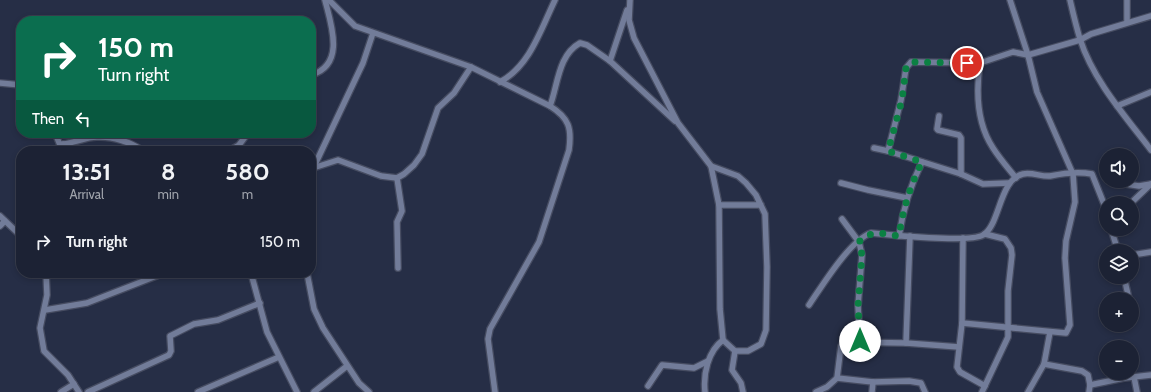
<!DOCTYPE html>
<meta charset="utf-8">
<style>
:root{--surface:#1c2234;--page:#292f40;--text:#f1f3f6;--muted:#a0a4ac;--line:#3a3f4f}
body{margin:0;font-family:Cabin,sans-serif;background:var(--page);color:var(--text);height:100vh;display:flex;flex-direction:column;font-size:15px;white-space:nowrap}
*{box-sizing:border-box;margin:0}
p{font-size:13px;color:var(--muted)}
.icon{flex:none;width:22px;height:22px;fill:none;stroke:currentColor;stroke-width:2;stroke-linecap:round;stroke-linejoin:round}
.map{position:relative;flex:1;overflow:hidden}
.panel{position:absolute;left:16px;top:146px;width:300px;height:132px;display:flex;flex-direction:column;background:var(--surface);border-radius:16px;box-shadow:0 2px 6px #0003,0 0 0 1px var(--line)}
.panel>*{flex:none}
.banner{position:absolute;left:16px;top:16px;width:300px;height:122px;border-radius:16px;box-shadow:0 2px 6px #0003,0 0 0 1px var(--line);background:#0b6e4f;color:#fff;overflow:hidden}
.buttons{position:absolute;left:1099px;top:148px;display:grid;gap:8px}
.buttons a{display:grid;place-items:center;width:40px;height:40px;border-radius:50%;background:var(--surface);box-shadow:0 2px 6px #0003,0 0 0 1px var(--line);font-size:20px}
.pin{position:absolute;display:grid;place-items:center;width:34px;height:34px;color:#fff;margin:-17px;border:2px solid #fff;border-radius:50%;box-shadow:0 1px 4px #0007}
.me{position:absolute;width:44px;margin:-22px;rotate:0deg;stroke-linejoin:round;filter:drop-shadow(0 0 3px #0008)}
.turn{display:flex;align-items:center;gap:14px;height:84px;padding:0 16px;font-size:18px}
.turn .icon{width:52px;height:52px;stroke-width:2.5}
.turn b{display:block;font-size:28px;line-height:34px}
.then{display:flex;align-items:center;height:38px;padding:0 16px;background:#0003;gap:8px;font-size:15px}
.eta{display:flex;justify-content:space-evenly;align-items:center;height:68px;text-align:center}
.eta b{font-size:24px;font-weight:700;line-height:28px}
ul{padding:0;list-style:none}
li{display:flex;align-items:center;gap:12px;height:56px;padding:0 16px}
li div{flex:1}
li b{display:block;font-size:15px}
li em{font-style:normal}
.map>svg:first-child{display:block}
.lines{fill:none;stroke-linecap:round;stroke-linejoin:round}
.street-casing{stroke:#464c61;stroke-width:8}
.street{stroke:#727c99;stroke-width:5.5}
.route{stroke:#0b8043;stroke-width:7;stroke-dasharray:0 12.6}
</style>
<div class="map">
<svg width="1151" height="392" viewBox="0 0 1151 392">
<rect width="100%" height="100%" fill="#262e46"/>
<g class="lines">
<defs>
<g id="street">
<path d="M329 0 355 26 471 67 550 106C569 118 572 128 569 150L539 242 490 329 488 339 495 392"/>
<path d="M630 0 629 20 634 38 678 123 711 166 719 205"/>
<path d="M1070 0C1073 13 1076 26 1080 39 1093 80 1125 116 1151 150"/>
<path d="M1127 0V22"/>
<path d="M610 61 627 10"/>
<path d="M980 63C976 91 977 124 993 148 1000 159 1008 168 1016 178"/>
<path d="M311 75C346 65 331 24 325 0"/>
<path d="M500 82C530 66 541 29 555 0"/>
<path d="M0 83 21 85"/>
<path d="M550 106C558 85 558 55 580 43L587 45 610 61 675 121"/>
<path d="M1117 106 1151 92"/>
<path d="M939 116 937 129 938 130 959 135 961 138V174"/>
<path d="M55 133 60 145 63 144"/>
<path d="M874 148 888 151 961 174 983 184 1009 183"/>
<path d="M64 151 63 144C74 143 86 137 97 137 112 136 131 142 143 151"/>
<path d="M229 151 239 145 248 133"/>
<path d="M888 151 901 100 906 68 911 62 980 63 1013 52 1028 55 1080 40 1091 34 1151 16"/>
<path d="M711 166 738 176 746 183 756 195 765 214 767 267 766 330 761 344 748 351H735L723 340 720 309 719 205H761"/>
<path d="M313 168 338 160 381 176 397 178 404 174 414 165 422 154 438 108 454 93 471 67"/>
<path d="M311 173 363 63 373 33"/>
<path d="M397 178 402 211 397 222 398 268"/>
<path d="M841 183 868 190 907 198"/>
<path d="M1126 184 1139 186 1151 184"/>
<path d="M1131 203 1151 184"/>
<path d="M0 216 21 236"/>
<path d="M842 219 859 242 862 255 858 306 860 341"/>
<path d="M0 226 5 221"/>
<path d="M1111 229 1118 251"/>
<path d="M899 236C903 209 910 186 922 162"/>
<path d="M963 238 962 323 957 367 960 372 985 386"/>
<path d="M1132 255 1151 252"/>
<path d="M46 273 47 295 40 328 44 351 68 375 79 392"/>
<path d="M251 273 267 332 297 392"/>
<path d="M307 273 314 309 323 328 359 383 369 392"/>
<path d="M1124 277 1129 299"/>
<path d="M809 305C822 286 850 240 871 233 889 235 970 243 983 235 1000 226 999 179 1023 174 1032 172 1042 177 1050 176 1064 173 1078 171 1092 174L1106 209"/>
<path d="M45 310 87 303 164 273"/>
<path d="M962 323 1066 333 1070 325 1065 258 1066 241 1075 202 1073 174 1037 92 1028 55 1010 0"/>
<path d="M906 343 910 236"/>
<path d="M735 351 732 370 741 383 743 392"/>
<path d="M1044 364 1082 371 1088 375 1090 385 1089 392"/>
<path d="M1134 377 1137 392"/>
<path d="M837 378 873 382 909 381 921 383 925 392"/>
<path d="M1090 385 1124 378 1151 375"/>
<path d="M648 386 662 365 694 368 708 361"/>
<path d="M61 392 74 384"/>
<path d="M88 392 169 355 171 351 170 336 194 324 218 320 260 303"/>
<path d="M198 392 279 357"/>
<path d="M314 392 347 366"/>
<path d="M705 392C703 374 708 351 723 340"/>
<path d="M816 392 827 387 837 378 841 346 843 342 906 343 959 347"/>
<path d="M872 392 873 382"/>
<path d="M982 392 1008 337V291L1012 255 1011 248 1005 239 985 234"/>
<path d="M1028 392 1044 364 1050 332"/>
</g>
</defs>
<use href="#street" class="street-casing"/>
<use href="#street" class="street"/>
</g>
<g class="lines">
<path class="route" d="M860 341 858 306 862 255 859 242C870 229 884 234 899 236 903 209 910 186 922 162L888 151 902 100 906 68 911 62 967 63"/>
</g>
</svg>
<div class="buttons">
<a><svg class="icon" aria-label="sound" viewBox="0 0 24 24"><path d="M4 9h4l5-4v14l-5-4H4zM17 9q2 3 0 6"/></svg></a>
<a><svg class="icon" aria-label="search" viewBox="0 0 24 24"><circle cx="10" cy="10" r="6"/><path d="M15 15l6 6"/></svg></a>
<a><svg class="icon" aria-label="layers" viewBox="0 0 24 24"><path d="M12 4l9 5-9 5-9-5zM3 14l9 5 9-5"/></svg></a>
<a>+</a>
<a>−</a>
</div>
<div class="pin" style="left:967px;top:63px;background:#d93025"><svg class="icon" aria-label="arrive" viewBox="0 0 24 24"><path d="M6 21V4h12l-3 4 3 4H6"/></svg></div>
<svg class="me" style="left:860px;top:341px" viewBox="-20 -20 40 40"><circle r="19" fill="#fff"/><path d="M0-13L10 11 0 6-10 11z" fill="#0b8043"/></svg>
<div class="banner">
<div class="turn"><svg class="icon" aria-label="right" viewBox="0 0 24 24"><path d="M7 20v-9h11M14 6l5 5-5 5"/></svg><div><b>150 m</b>Turn right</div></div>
<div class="then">Then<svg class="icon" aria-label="left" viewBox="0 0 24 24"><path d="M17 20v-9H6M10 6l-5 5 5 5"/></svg></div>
</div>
<section class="panel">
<div class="eta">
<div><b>13:51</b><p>Arrival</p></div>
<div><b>8</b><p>min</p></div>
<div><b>580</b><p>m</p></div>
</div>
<ul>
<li><svg class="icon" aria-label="right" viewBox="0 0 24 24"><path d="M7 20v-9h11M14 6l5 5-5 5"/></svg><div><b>Turn right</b></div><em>150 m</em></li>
</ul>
</section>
</div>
